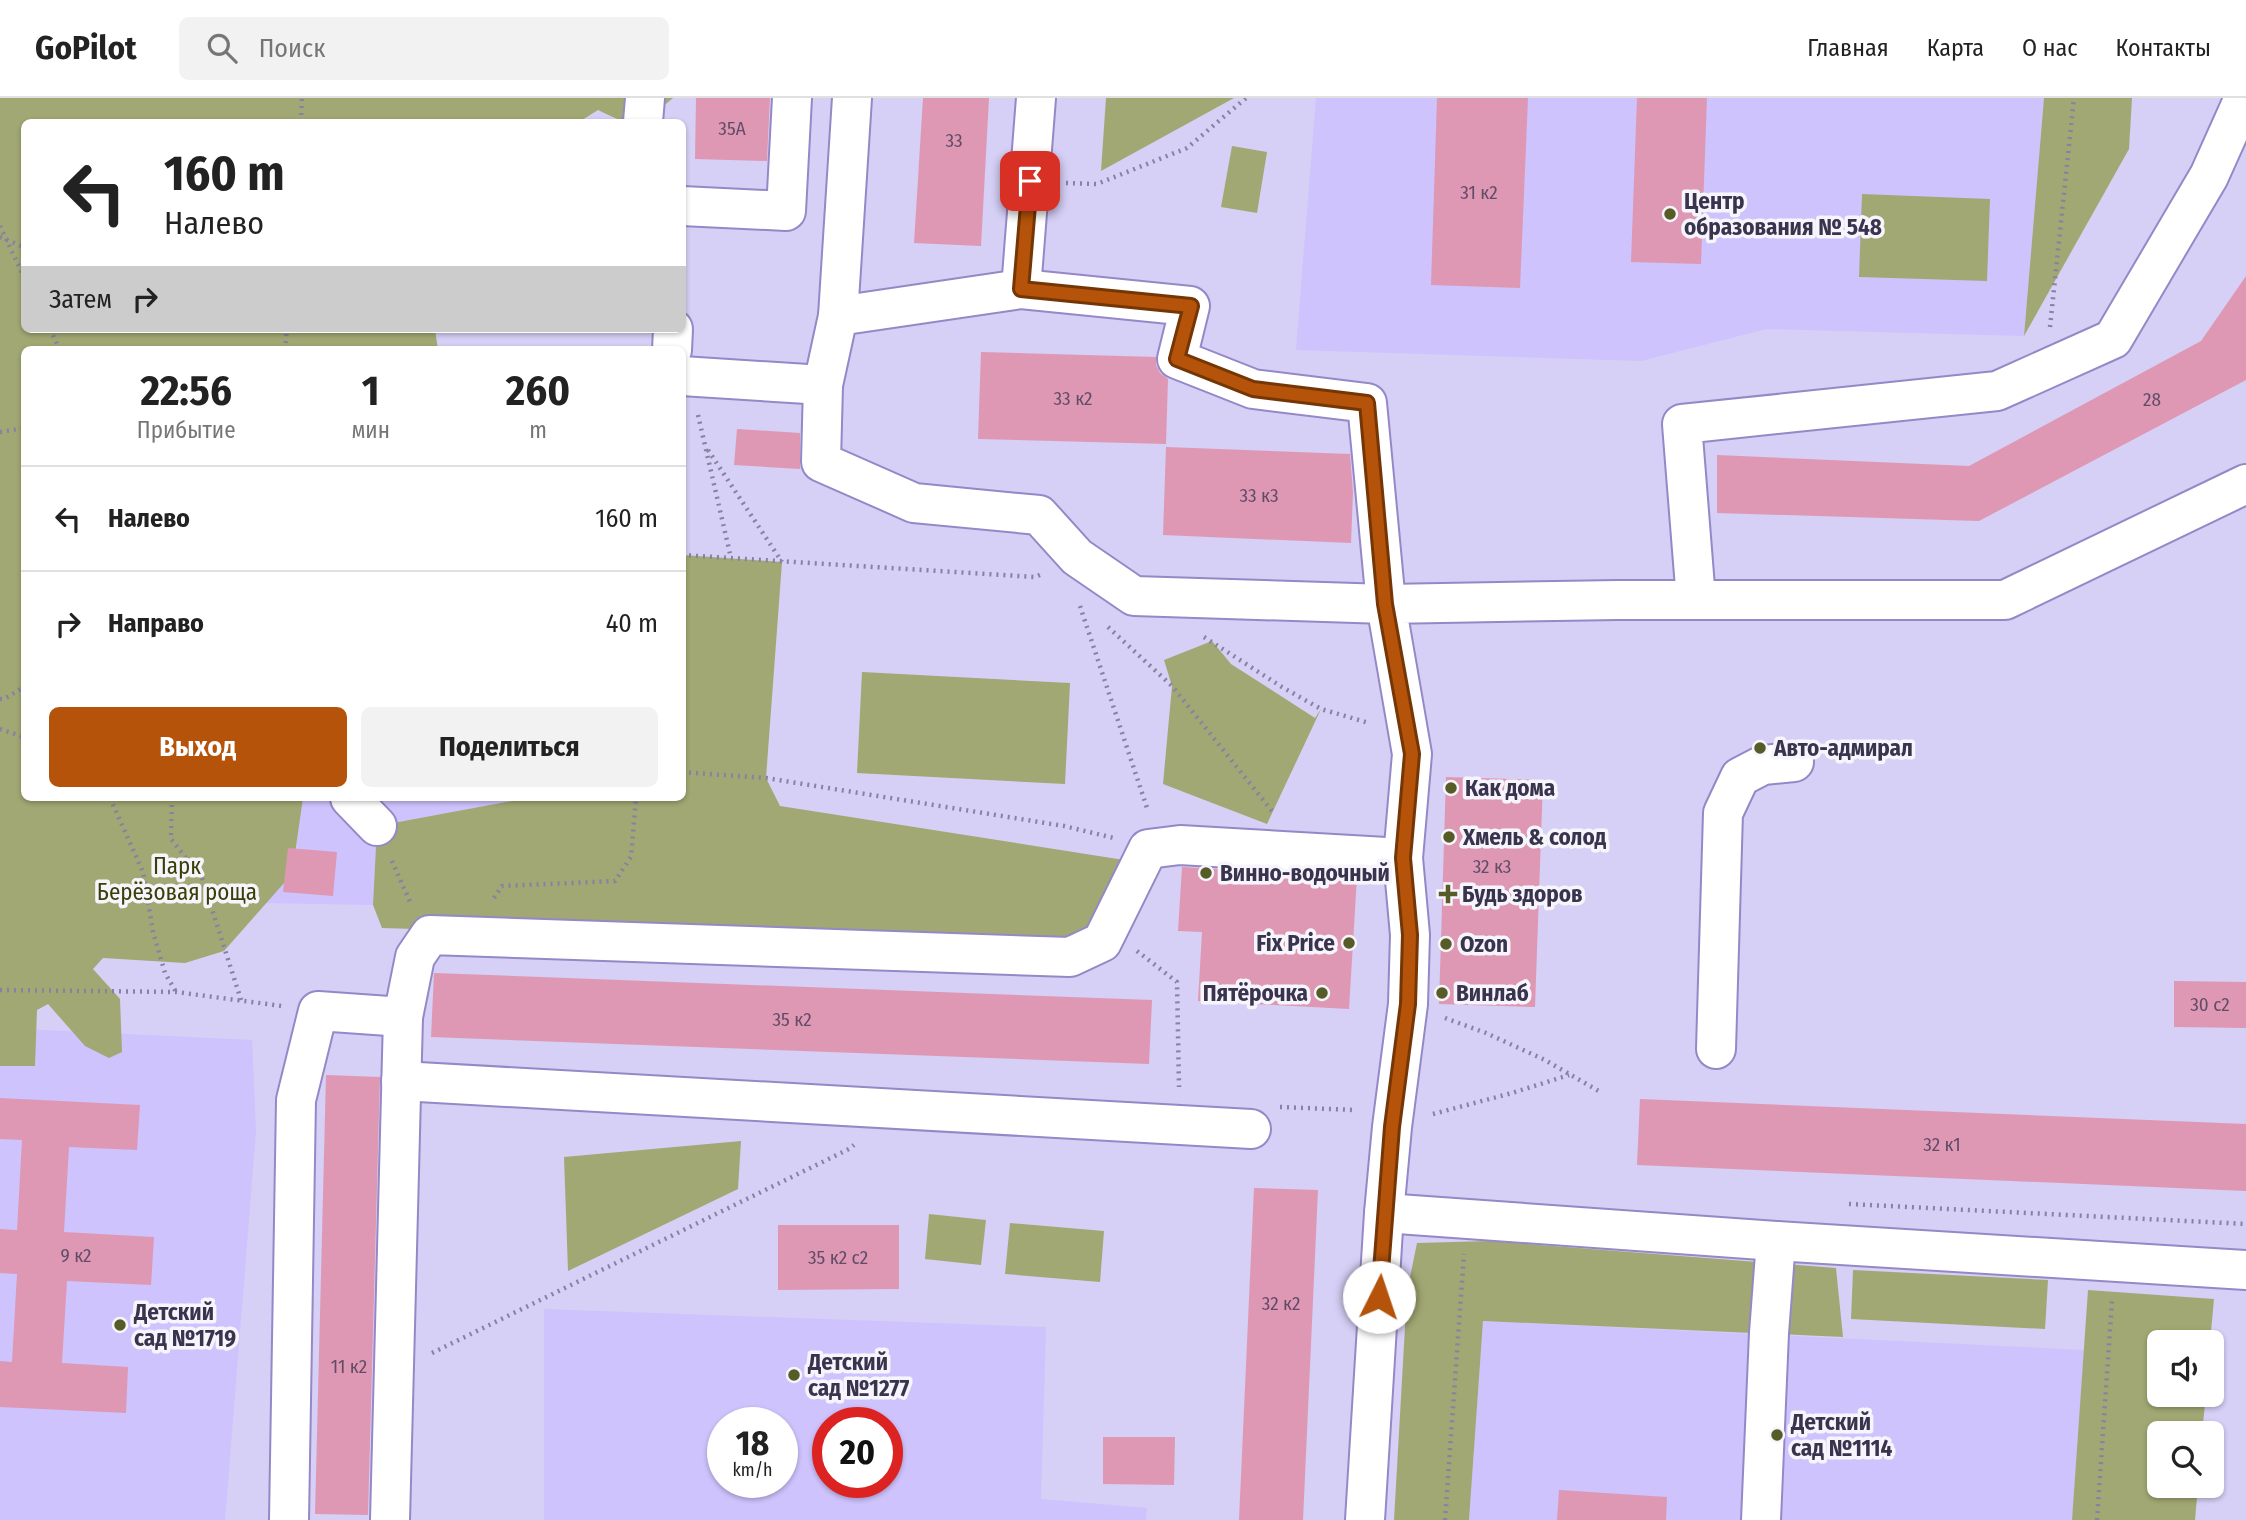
<!DOCTYPE html>
<html lang="ru">
<meta charset="utf-8">
<style>
:root{--surface:#fff;--page:#f2f2f2;--text:#222;--muted:#767676;--line:#e0e0e0;--accent:#b45309}
body{margin:0;font-family:"Fira Sans Condensed",sans-serif;background:var(--page);color:var(--text);height:100vh;display:flex;flex-direction:column;font-size:26px;white-space:nowrap}
*{box-sizing:border-box;margin:0}
p{font-size:23px;color:var(--muted)}
.icon{flex:none;width:38px;height:38px;fill:none;stroke:currentColor;stroke-width:2;stroke-linecap:round;stroke-linejoin:round}
.map{position:relative;flex:1;overflow:hidden}
.details{position:absolute;left:21px;top:248px;width:665px;height:455px;display:flex;flex-direction:column;background:var(--surface);border-radius:10px;box-shadow:0 2px 5px #0004}
.details>*{flex:none}
.banner{position:absolute;left:21px;top:21px;width:665px;height:214px;border-radius:10px;box-shadow:0 2px 5px #0004;background:#fff;color:var(--text);overflow:hidden}
.tools{position:absolute;left:2147px;top:1232px;display:grid;gap:14px}
.tools a{display:grid;place-items:center;width:77px;height:77px;border-radius:10px;background:var(--surface);box-shadow:0 2px 5px #0004;font-size:35px}
.speed{position:absolute;left:707px;top:1309px;display:flex;gap:14px;font-size:35px;font-weight:700;text-align:center}
.speed>*{display:grid;place-content:center;width:91px;height:91px;border-radius:50%;background:var(--surface);box-shadow:0 2px 5px #0004;line-height:1}
.speed small{font-size:18px;font-weight:400}
.speed .limit{border:10px solid #d22;background:#fff;color:#111}
.pin{position:absolute;display:grid;place-items:center;width:60px;height:60px;color:#fff;margin:-30px;border-radius:14px;box-shadow:0 4px 10px #0006}
.me{position:absolute;width:77px;margin:-38px;rotate:4deg;stroke-linejoin:round;filter:drop-shadow(0 0 5px #0008)}
.turn{display:flex;align-items:center;gap:24px;height:147px;padding:0 28px;font-size:32px}
.turn .icon{width:91px;height:91px;stroke-width:2.5}
.turn b{display:block;font-size:49px;line-height:60px}
.then{display:flex;align-items:center;height:66px;padding:0 28px;background:#0003;gap:14px;font-size:26px}
.eta{display:flex;justify-content:space-evenly;align-items:center;height:119px;text-align:center}
.eta b{font-size:42px;font-weight:700;line-height:49px}
.primary-button{display:flex;gap:14px;margin-top:auto;padding:14px 28px}
.primary-button a{flex:1;height:80px;border-radius:10px;background:var(--accent);color:#fff;font-size:28px;font-weight:700;line-height:80px;text-align:center}
.primary-button a+a{background:var(--page);color:var(--text)}
ul{padding:0;list-style:none}
li{display:flex;align-items:center;gap:21px;height:105px;padding:0 28px;border-top:2px solid var(--line)}
li div{flex:1}
li b{display:block;font-size:26px}
li em{font-style:normal}
header{display:flex;align-items:center;gap:42px;box-sizing:border-box;height:98px;padding:0 35px;background:var(--surface);border-bottom:2px solid var(--line)}
header strong{font-size:33px}
nav{display:flex;gap:38px;margin-inline-start:auto;font-size:24px}
.search{width:490px;height:63px;background:var(--page);display:flex;align-items:center;gap:18px;box-sizing:border-box;padding:0 24px;border-radius:10px;color:var(--muted);font-size:26px}
.map>svg:first-child{display:block}
.built{fill:#cec3fd;fill-rule:evenodd}
.green{fill:#a2a873}
.building{fill:#de98b4}
.lines{fill:none;stroke-linecap:round;stroke-linejoin:round}
.minor-casing{stroke:#9588c6;stroke-width:42}
.path{stroke:#8781a2;stroke-width:4.5;stroke-dasharray:2 5;stroke-linecap:butt}
.minor{stroke:#fff;stroke-width:38}
.route-casing{stroke:#753606;stroke-width:18}
.route{stroke:#b45309;stroke-width:12}
.poi-dot{fill:#565b28;stroke:#f6f5fb;stroke-width:2.5}
.labels{text-anchor:middle;dominant-baseline:central;stroke-width:7;stroke-linejoin:round;paint-order:stroke}
.number-label{font-size:19px;fill:#624c68}
.poi-label{font-size:23px;font-weight:bold;fill:#39334e;stroke:#f6f5fb;text-anchor:start}
.park-label{font-size:23px;fill:#3b3e07;stroke:#f6f5fb}
</style>
<header>
<strong>GoPilot</strong>
<div class="search"><svg class="icon" aria-label="search" viewBox="0 0 24 24"><circle cx="10" cy="10" r="6"/><path d="M15 15l6 6"/></svg>Поиск</div>
<nav><a>Главная</a><a>Карта</a><a>О нас</a><a>Контакты</a></nav>
</header>
<div class="map">
<svg width="2246" height="1422" viewBox="0 0 2246 1422">
<rect width="100%" height="100%" fill="#d6cff6"/>
<g class="built">
<path d="M1316 0H2044L2024 238 1766 231 1641 263 1296 252Z"/>
<path d="M278 700H528L377 728 373 807 264 805Z"/>
<path d="M0 930 252 942 256 1033 225 1422H0Z"/>
<path d="M544 1211 1046 1229 1041 1401 1147 1410 1146 1422H544ZM723 1325H782V1384H723ZM828 1325H887V1384H828Z"/>
<path d="M1483 1223 2084 1252 2072 1422H1469Z"/>
</g>
<g class="green">
<path d="M0 0H673C639 27 640 33 598 12L579 24H24V231H435L438 252H24V700H303L292 776 224 853 185 865 103 860 93 871 120 901 122 954 109 960 85 948 48 906 37 912 35 968H0Z"/>
<path d="M1106 0H1234L1101 73Z"/>
<path d="M2044 0H2132L2129 51 2024 238Z"/>
<path d="M1232 48 1267 54 1257 115 1221 109Z"/>
<path d="M1862 96 1990 101 1987 183 1859 179Z"/>
<path d="M683 457 782 464 766 680 780 708 1124 762 1087 840 1068 852 382 830 373 807 377 728 528 700H682Z"/>
<path d="M1212 543 1231 566 1315 620 1321 611 1267 726 1163 686 1172 588 1164 562Z"/>
<path d="M862 574 1070 585 1065 686 857 675Z"/>
<path d="M741 1043 738 1091 568 1173 564 1059Z"/>
<path d="M929 1116 986 1122 981 1167 925 1161Z"/>
<path d="M1010 1125 1104 1133 1100 1184 1005 1176Z"/>
<path d="M1489 1143 1836 1170 1843 1239 1483 1223 1469 1422H1394L1407 1194 1417 1145Z"/>
<path d="M1853 1172 2048 1182 2045 1231 1851 1221Z"/>
<path d="M2088 1192 2214 1201 2210 1244H2160V1297H2206L2202 1335H2160V1388H2198L2195 1422H2072Z"/>
</g>
<g class="building">
<path d="M696 0H770L767 63 695 61Z"/>
<path d="M923 0H989L981 148 914 145Z"/>
<path d="M1437 0H1528L1520 190 1431 187Z"/>
<path d="M1637 0H1707L1701 166 1631 164Z"/>
<path d="M2246 178V282L1979 423 1717 415V357L1969 368 2201 243Z"/>
<path d="M981 254 1156 259V267L1160 275 1168 281 1166 346 978 341Z"/>
<path d="M737 331 800 335V371L734 367Z"/>
<path d="M1166 349 1350 356 1353 394 1351 445 1163 437Z"/>
<path d="M1446 679 1543 682 1535 909 1439 906Z"/>
<path d="M288 750 337 754 333 798 283 794Z"/>
<path d="M1182 769 1357 779 1349 911 1198 903 1202 834 1178 833Z"/>
<path d="M434 875 1152 902 1149 966 431 939Z"/>
<path d="M2174 883 2246 884V930L2174 929Z"/>
<path d="M326 977 380 979 368 1417 315 1416Z"/>
<path d="M0 1000 140 1007 137 1052 69 1049 64 1134 154 1139 151 1187 67 1183 62 1265 128 1269 126 1315 0 1309V1263L12 1264 17 1176 0 1175V1131L17 1132 22 1042 0 1041Z"/>
<path d="M1640 1001 2246 1026V1093L1637 1067Z"/>
<path d="M1254 1090 1318 1092 1303 1422H1239Z"/>
<path d="M778 1127H899V1191L778 1192Z"/>
<path d="M1103 1339H1175L1174 1387 1103 1386Z"/>
<path d="M1559 1392 1667 1399 1666 1422H1557Z"/>
</g>
<g class="lines">
<defs>
<g id="minor">
<path d="M643 24 645 0"/>
<path d="M682 108 786 113 792 0"/>
<path d="M1021 191 1036 0"/>
<path d="M838 218 852 0"/>
<path d="M672 252 673 231"/>
<path d="M682 278 823 287"/>
<path d="M1696 502 1682 326 1997 293 2113 241 2209 78 2244 0"/>
<path d="M350 700 377 728"/>
<path d="M1716 951 1723 715 1740 679 1763 667 1794 664"/>
<path d="M401 983 1251 1031"/>
<path d="M1384 1115 1776 1143 2246 1172"/>
<path d="M289 1422 296 1002 318 913 403 919 415 859 430 837 1070 859 1102 844 1148 751 1180 747 1403 760"/>
<path d="M390 1422 403 919"/>
<path d="M1365 1422 1384 1115 1392 1029 1408 906 1410 837 1403 760 1412 656 1386 506 1367 305 1253 291 1177 261 1190 208 1021 191 838 218 823 287 821 364 914 405 1039 417 1077 459 1134 498 1386 506 1617 502H2005L2246 386"/>
<path d="M1761 1422 1769 1235 1776 1143"/>
</g>
</defs>
<use href="#minor" class="minor-casing"/>
<g class="path">
<path d="M301 24 302 0"/>
<path d="M1066 85 1097 86 1187 50 1246 0"/>
<path d="M0 128 24 179"/>
<path d="M0 139 24 149"/>
<path d="M2050 229 2074 0"/>
<path d="M50 231 60 252"/>
<path d="M285 252 287 231"/>
<path d="M698 317 731 460"/>
<path d="M0 334 24 330"/>
<path d="M708 352 782 464"/>
<path d="M682 457 1035 479 1042 476"/>
<path d="M1080 508 1148 713"/>
<path d="M1108 529 1172 588 1272 713"/>
<path d="M1204 539 1282 589 1321 611 1369 625"/>
<path d="M0 601H4L24 589"/>
<path d="M0 631 24 639"/>
<path d="M682 674 766 680 1064 728 1114 740"/>
<path d="M110 700 143 774 153 834 165 875 176 894"/>
<path d="M172 700 171 741 202 780 241 902"/>
<path d="M392 763 411 806"/>
<path d="M494 800 502 788 615 783 631 759 636 700"/>
<path d="M1137 853 1177 884 1179 989"/>
<path d="M0 892 176 894 282 908"/>
<path d="M1445 920 1486 935 1545 962 1602 995"/>
<path d="M1280 1009 1355 1012"/>
<path d="M1433 1016 1512 995 1569 977"/>
<path d="M1849 1106 2246 1126"/>
<path d="M432 1255 849 1051 854 1047"/>
<path d="M1445 1422 1464 1156"/>
<path d="M2097 1422 2112 1203"/>
</g>
<use href="#minor" class="minor"/>
</g>
<g class="lines">
<defs>
<path id="route" d="M1030 83 1021 191 1191 208 1177 261 1253 291 1367 305 1385 506 1412 656 1403 760 1410 837 1408 906 1392 1029 1379 1199"/>
</defs>
<use href="#route" class="route-casing"/>
<use href="#route" class="route"/>
</g>
<g class="poi-dot">
<circle cx="1670" cy="116" r="7"/>
<circle cx="1760" cy="650" r="7"/>
<circle cx="1451" cy="690" r="7"/>
<circle cx="1449" cy="739" r="7"/>
<circle cx="1206" cy="775" r="7"/>
<path d="M1444.5 785.5h7v7h7v7h-7v7h-7v-7h-7v-7h7z"/>
<circle cx="1349" cy="845" r="7"/>
<circle cx="1446" cy="846" r="7"/>
<circle cx="1322" cy="895" r="7"/>
<circle cx="1442" cy="895" r="7"/>
<circle cx="120" cy="1227" r="7"/>
<circle cx="794" cy="1277" r="7"/>
<circle cx="1777" cy="1337" r="7"/>
</g>
<g class="labels">
<g class="number-label">
<text x="732" y="30">35А</text>
<text x="954" y="42">33</text>
<text x="1479" y="94">31 к2</text>
<text x="1073" y="300">33 к2</text>
<text x="2152" y="301">28</text>
<text x="1259" y="397">33 к3</text>
<text x="1492" y="768">32 к3</text>
<text x="2210" y="906">30 с2</text>
<text x="792" y="921">35 к2</text>
<text x="1942" y="1046">32 к1</text>
<text x="76" y="1157">9 к2</text>
<text x="838" y="1159">35 к2 с2</text>
<text x="1281" y="1205">32 к2</text>
<text x="349" y="1268">11 к2</text>
</g>
<g class="poi-label">
<text x="1684" y="103">Центр<tspan x="1684" dy="26">образования № 548</tspan></text>
<text x="1774" y="650">Авто-адмирал</text>
<text x="1465" y="690">Как дома</text>
<text x="1463" y="739">Хмель &amp; солод</text>
<text x="1220" y="775">Винно-водочный</text>
<text x="1462" y="796">Будь здоров</text>
<text x="1335" y="845" text-anchor="end">Fix Price</text>
<text x="1460" y="846">Ozon</text>
<text x="1308" y="895" text-anchor="end">Пятёрочка</text>
<text x="1456" y="895">Винлаб</text>
<text x="134" y="1214">Детский<tspan x="134" dy="26">сад №1719</tspan></text>
<text x="808" y="1264">Детский<tspan x="808" dy="26">сад №1277</tspan></text>
<text x="1791" y="1324">Детский<tspan x="1791" dy="26">сад №1114</tspan></text>
</g>
<g class="park-label">
<text x="177" y="768">Парк<tspan x="177" dy="26">Берёзовая роща</tspan></text>
</g>
</g>
</svg>
<div class="tools">
<a><svg class="icon" aria-label="sound" viewBox="0 0 24 24"><path d="M4 9h4l5-4v14l-5-4H4zM17 9q2 3 0 6"/></svg></a>
<a><svg class="icon" aria-label="search" viewBox="0 0 24 24"><circle cx="10" cy="10" r="6"/><path d="M15 15l6 6"/></svg></a>
</div>
<div class="speed"><div>18<small>km/h</small></div><div class="limit">20</div></div>
<div class="pin" style="left:1030px;top:83px;background:#d93025"><svg class="icon" aria-label="arrive" viewBox="0 0 24 24"><path d="M6 21V4h12l-3 4 3 4H6"/></svg></div>
<svg class="me" style="left:1379px;top:1199px" viewBox="-20 -20 40 40"><circle r="19" fill="#fff"/><path d="M0-13L10 11 0 6-10 11z" fill="#b45309"/></svg>
<div class="banner">
<div class="turn"><svg class="icon" aria-label="left" viewBox="0 0 24 24"><path d="M17 20v-9H6M10 6l-5 5 5 5"/></svg><div><b>160 m</b>Налево</div></div>
<div class="then">Затем<svg class="icon" aria-label="right" viewBox="0 0 24 24"><path d="M7 20v-9h11M14 6l5 5-5 5"/></svg></div>
</div>
<section class="details">
<div class="eta">
<div><b>22:56</b><p>Прибытие</p></div>
<div><b>1</b><p>мин</p></div>
<div><b>260</b><p>m</p></div>
</div>
<ul>
<li><svg class="icon" aria-label="left" viewBox="0 0 24 24"><path d="M17 20v-9H6M10 6l-5 5 5 5"/></svg><div><b>Налево</b></div><em>160 m</em></li>
<li><svg class="icon" aria-label="right" viewBox="0 0 24 24"><path d="M7 20v-9h11M14 6l5 5-5 5"/></svg><div><b>Направо</b></div><em>40 m</em></li>
</ul>
<div class="primary-button"><a>Выход</a><a>Поделиться</a></div>
</section>
</div>
